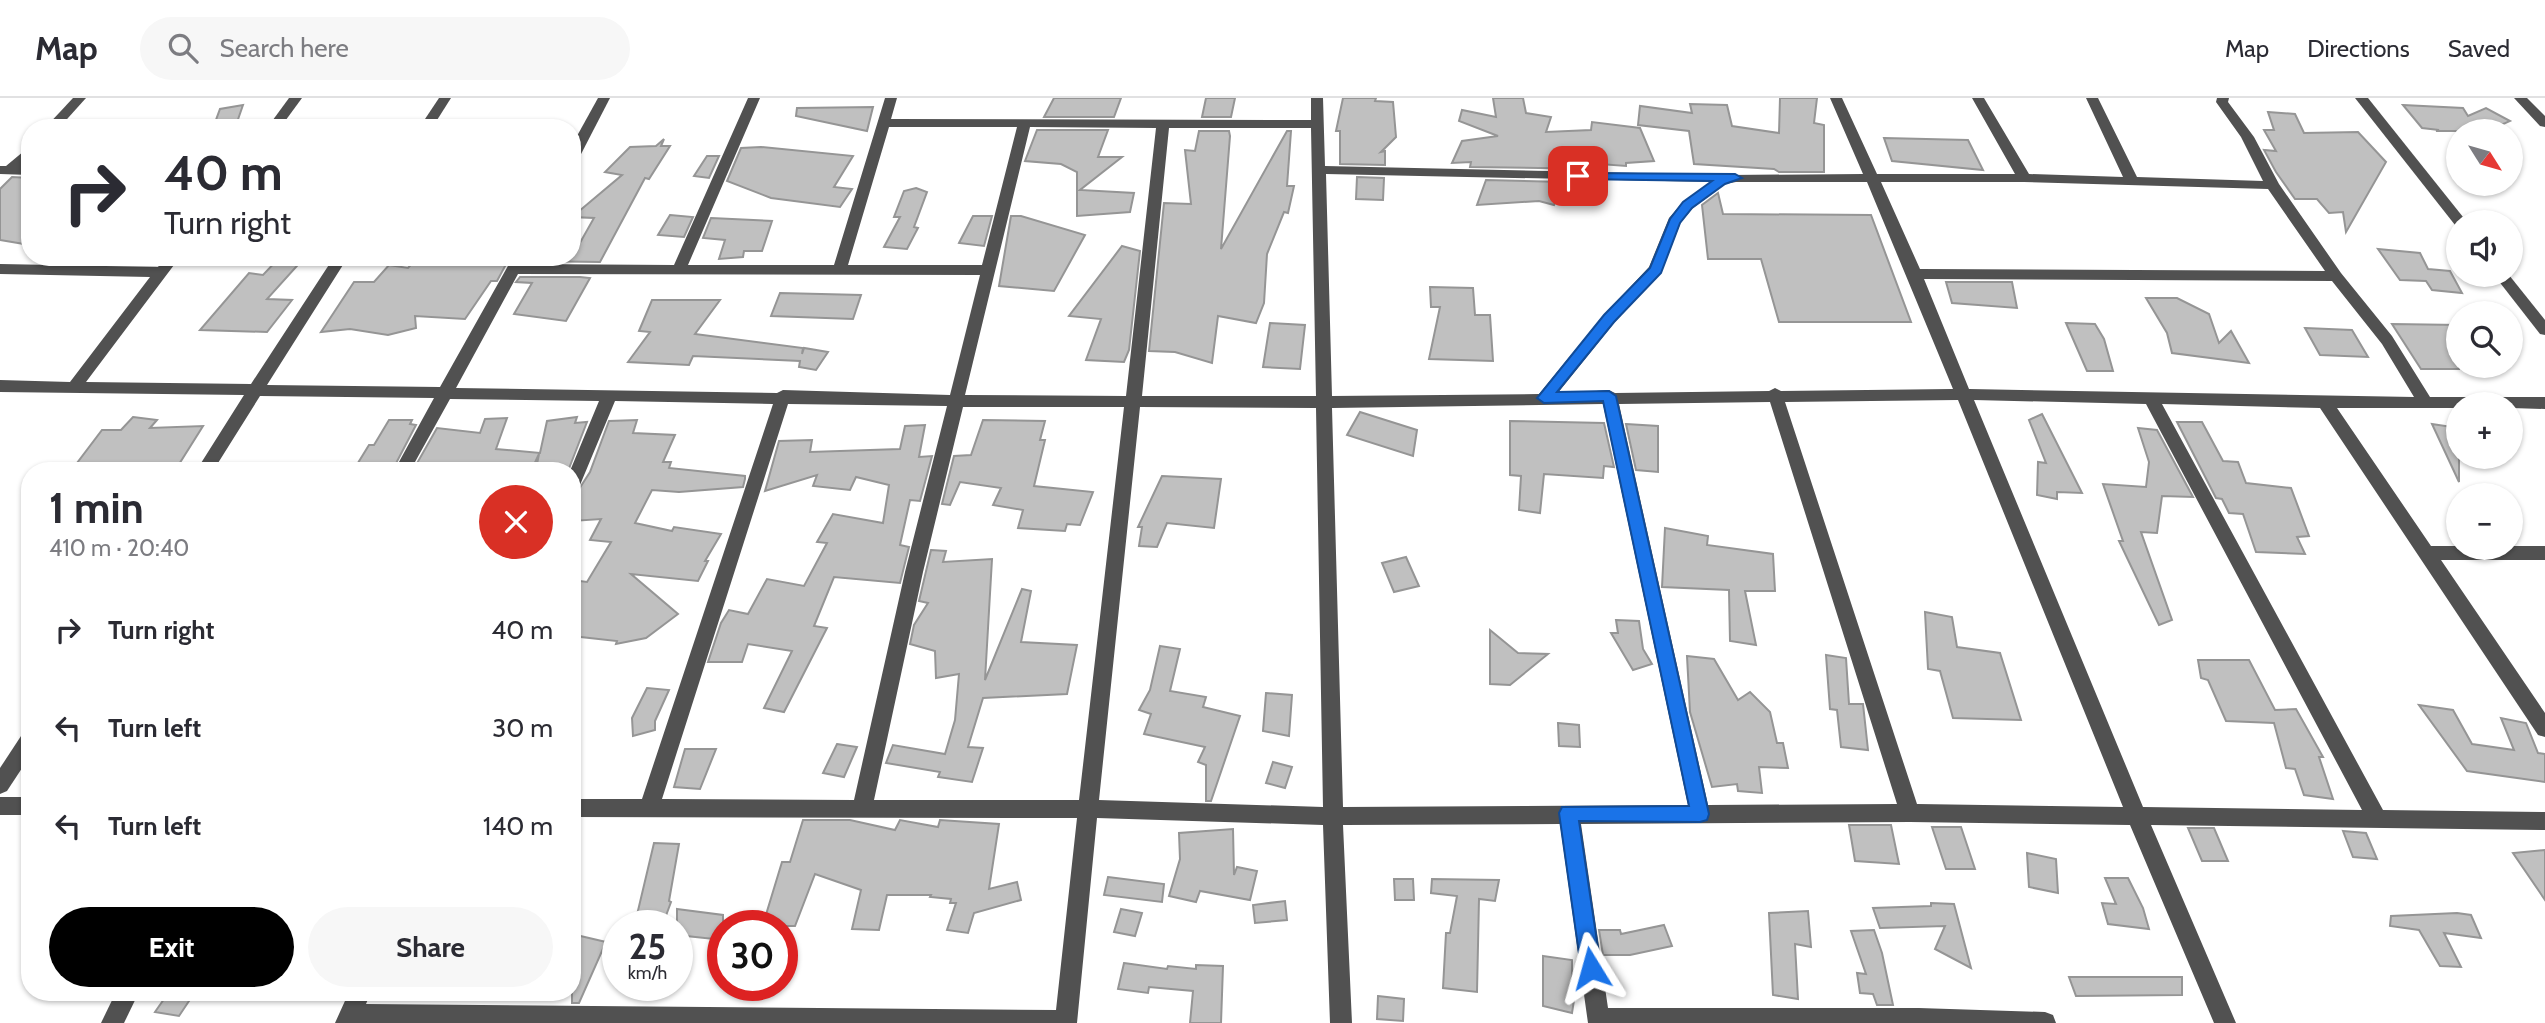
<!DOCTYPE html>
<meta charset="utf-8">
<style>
:root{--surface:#fff;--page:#f7f7f7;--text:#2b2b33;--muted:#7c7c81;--line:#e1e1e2;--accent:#000}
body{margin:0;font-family:Cabin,sans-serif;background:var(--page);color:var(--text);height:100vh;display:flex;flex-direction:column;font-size:26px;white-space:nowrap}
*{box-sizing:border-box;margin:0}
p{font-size:23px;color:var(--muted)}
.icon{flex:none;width:38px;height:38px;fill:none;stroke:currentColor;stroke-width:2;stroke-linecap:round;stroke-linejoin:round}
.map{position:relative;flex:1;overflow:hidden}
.drawer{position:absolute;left:21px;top:364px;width:560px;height:539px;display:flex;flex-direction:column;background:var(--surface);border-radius:28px;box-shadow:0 2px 5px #0004}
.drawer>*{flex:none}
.guide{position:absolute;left:21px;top:21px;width:560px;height:147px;border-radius:28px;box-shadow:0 2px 5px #0004;background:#fff;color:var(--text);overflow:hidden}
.needle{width:46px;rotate:127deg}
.tools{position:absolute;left:2446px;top:21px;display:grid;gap:14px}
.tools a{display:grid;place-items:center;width:77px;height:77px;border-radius:50%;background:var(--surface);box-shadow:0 2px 5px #0004;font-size:35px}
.speed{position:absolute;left:602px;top:812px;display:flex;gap:14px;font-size:35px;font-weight:700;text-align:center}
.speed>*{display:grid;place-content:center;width:91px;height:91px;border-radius:50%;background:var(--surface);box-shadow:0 2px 5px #0004;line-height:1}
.speed small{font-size:18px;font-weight:400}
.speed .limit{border:10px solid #d22;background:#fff;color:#111}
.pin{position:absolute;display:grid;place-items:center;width:60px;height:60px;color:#fff;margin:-30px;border-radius:14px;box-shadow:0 4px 10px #0006}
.me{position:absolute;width:77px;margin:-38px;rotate:352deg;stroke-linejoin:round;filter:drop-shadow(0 0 5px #0008)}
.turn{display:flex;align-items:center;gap:24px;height:147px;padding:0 28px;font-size:32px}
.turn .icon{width:91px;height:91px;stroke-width:2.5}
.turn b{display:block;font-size:49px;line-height:60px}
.round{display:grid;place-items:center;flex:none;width:74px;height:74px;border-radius:37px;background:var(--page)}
.head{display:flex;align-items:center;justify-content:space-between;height:119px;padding:0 28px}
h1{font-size:42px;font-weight:700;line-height:52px}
.primary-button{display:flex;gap:14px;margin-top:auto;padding:14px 28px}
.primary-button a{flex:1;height:80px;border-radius:42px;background:var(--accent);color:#fff;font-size:28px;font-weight:700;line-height:80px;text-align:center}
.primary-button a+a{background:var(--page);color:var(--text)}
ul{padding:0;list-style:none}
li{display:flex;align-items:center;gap:21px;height:98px;padding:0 28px}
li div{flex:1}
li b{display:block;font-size:26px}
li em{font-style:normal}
header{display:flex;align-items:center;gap:42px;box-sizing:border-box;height:98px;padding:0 35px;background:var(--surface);border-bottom:2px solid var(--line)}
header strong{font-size:33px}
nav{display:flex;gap:38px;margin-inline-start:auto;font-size:24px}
.search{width:490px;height:63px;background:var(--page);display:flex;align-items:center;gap:18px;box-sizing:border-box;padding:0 24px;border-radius:38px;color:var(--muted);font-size:26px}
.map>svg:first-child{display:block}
.building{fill:#c0c0c0;stroke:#959595;stroke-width:2}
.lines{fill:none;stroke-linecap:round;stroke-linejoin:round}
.minor{fill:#515151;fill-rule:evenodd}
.route{fill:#1a73e8;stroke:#114b97;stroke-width:2}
</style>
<header>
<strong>Map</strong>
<div class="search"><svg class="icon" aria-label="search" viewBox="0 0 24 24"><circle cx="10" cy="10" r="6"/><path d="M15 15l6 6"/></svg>Search here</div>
<nav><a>Map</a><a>Directions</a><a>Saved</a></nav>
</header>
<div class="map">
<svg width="2545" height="925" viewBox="0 0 2545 925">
<rect width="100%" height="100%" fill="#fff"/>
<g class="building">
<path d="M1054 0H1121L1114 19H1044Z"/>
<path d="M1206 0H1235L1231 19H1202Z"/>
<path d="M1343 0H1376L1375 3 1393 4 1396 39 1381 54 1385 53V67L1340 66V33H1336Z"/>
<path d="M1493 0H1523L1526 15 1551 19 1546 34 1591 32 1592 24 1640 30 1654 63 1626 65V68L1600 66 1601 71 1470 69 1471 64 1452 65 1462 43 1498 38 1459 23 1462 12 1496 19Z"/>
<path d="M1780 0H1817L1814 25 1824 27V74H1779L1774 71 1694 66 1689 33 1638 27 1640 8 1692 15 1690 6 1727 7 1732 28 1779 35Z"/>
<path d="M243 7 235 30H213L220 11Z"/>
<path d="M2403 7 2463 10 2468 18 2486 10 2510 23 2488 33H2436L2439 32 2422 30Z"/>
<path d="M873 9 867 33 796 18 797 10Z"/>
<path d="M2268 14 2295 16 2304 35 2358 34 2386 64 2346 134 2343 114 2329 115 2317 101H2295L2276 74 2264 52 2276 53 2264 32H2274Z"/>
<path d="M1037 32H1108L1098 59H1122L1080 92 1134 95 1130 114 1077 118V74L1061 66 1025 63Z"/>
<path d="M1199 33H1229L1230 38 1221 151 1287 33H1291L1287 88H1294L1288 115 1284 114 1267 156 1264 205 1256 225 1218 218 1212 265 1175 254 1149 253 1164 105 1191 106 1185 52 1195 53Z"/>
<path d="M1884 40 1968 42 1983 72 1892 63Z"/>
<path d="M664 41 661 48H670L649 81 645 80 600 164 526 163V159H572L594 120 572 119 622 77 605 74 630 49 656 48Z"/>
<path d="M761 49 853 58 834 89 852 91 840 109 771 100 727 83 741 50Z"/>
<path d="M707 58H719L709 80 694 78Z"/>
<path d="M12 79 30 80V147L0 142V91Z"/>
<path d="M1357 79 1384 80 1383 102 1356 101Z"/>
<path d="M1486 82 1564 84 1554 107 1539 103 1477 107Z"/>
<path d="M916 90 927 94 914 129 918 130 907 151 884 149 900 119H894L904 93Z"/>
<path d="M1718 95 1723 116 1871 117 1911 224H1779L1761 161H1708L1702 107Z"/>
<path d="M670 117 693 119 684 139 658 137Z"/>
<path d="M973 118H992L984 148 959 145Z"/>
<path d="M1011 118H1021L1085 137 1054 193 999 188Z"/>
<path d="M711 120 772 123 762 153H744L743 159 719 161 725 142 703 140Z"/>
<path d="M1122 148 1140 153 1129 252 1124 264 1086 262 1101 221 1069 218Z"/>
<path d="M2378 151 2420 155 2428 171 2450 173 2462 195 2432 192 2426 183 2400 182Z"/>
<path d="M280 159H305L267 201 292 202 267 234 200 232 249 175 263 177Z"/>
<path d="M418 159H510L497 183H491L465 221 415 218 416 230 388 237 350 231 321 234 354 184H374L389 167 408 170Z"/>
<path d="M520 179H580L590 180 566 223 514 216 532 185 516 184Z"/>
<path d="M1946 184H2012L2017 210 1952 205Z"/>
<path d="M1430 189 1473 190 1475 217H1490L1493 263 1429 261 1440 209H1431Z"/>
<path d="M780 195 861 197 853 221 771 218Z"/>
<path d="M2146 200H2177L2209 216 2219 245 2231 233 2249 265 2172 255 2167 235Z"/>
<path d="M652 202H720L695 236 803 250 802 256 804 250 828 254 816 272 799 269 800 263 693 258 689 267 628 264 650 234 639 233Z"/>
<path d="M1270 225 1305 227 1300 271 1263 269Z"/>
<path d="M2066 225 2095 226 2104 241 2113 273H2087Z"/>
<path d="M2392 226 2459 227V271H2421Z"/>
<path d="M2305 230 2352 232 2368 259 2320 257Z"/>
<path d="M1360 314 1417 332 1413 358 1347 337Z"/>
<path d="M2042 316 2082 395 2057 394V401L2037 397 2038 364 2046 365 2029 322Z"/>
<path d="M133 319 157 322 150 330 203 328 176 371 71 373 102 332H121Z"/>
<path d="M577 319 575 325 587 324 568 373 536 371 539 356 531 373H456L459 369 416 367 437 330 480 335 485 321 507 320 496 351 540 355 547 323Z"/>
<path d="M389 322H412L410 326 416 327 392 373H353L369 347H374Z"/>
<path d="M637 322 633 335 675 337 663 364H671L669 370 745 378V381L743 389 679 394 652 392 635 425 672 433 674 429 721 436 705 463H708L698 483 631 476 678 516 646 540 616 546 617 543 572 538V482L587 484 611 444 590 442 601 421 572 423V402L590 374 609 323Z"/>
<path d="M983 322 1045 323 1040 342H1045L1034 388 1093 394 1080 427 1067 426 1065 433 1018 430 1023 412 993 407 1001 390 960 384 950 407 942 406 954 358 971 357Z"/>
<path d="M1510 323 1604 325 1614 369 1604 368 1603 380 1544 376 1540 415 1519 412 1521 378 1510 377Z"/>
<path d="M2177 324H2202L2223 363 2238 364 2246 385 2291 390 2309 438 2297 439 2305 456 2256 454 2243 416 2229 415 2222 401 2216 400Z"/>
<path d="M1626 326 1658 328V374L1636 372Z"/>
<path d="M2432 326 2459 330V384Z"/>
<path d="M925 327 919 359 932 358 920 403 910 402 900 447 909 449 900 485 834 479 814 528 827 530 784 614 764 610 792 553 748 546 742 564H708L721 525 729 512 748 516 767 481 804 488 827 445 817 444 833 416 883 425 889 387 856 379 850 392 813 388 817 377 765 393 779 343 812 342 810 354 900 351 905 328Z"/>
<path d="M2138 330 2157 332 2193 399 2162 398 2157 435 2141 434 2172 522 2159 527 2119 443H2123L2103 386 2146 389 2149 364Z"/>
<path d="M1162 378 1221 381 1214 430 1167 425 1157 449 1139 448 1142 429H1138Z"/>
<path d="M1665 430 1708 438 1707 447 1773 456 1775 493H1745L1756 547 1730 543 1729 492 1662 489Z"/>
<path d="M931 452 946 453 943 464 992 461 985 582 1022 491 1031 493 1021 544 1077 547 1067 596 983 600 968 649 983 650 972 684 938 679 940 674 886 665 893 647 945 656 955 622 959 576 936 580 935 553 910 546 914 527 928 505 919 503Z"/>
<path d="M1406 459 1419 488 1394 494 1382 465Z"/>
<path d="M1925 514 1952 519 1957 549 2000 555 2021 622 1953 620 1940 573 1928 571Z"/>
<path d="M1616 522 1639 523 1643 551 1652 566 1633 572 1611 535H1618Z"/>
<path d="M1490 532 1518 555 1548 556 1510 587 1490 586Z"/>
<path d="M1160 548 1180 551 1170 593 1206 599 1203 609 1240 618 1211 703H1206V667L1198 664 1205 649 1144 636 1151 616 1139 612 1150 592Z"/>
<path d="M1826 557 1846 560 1849 606H1863L1868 652 1841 649 1837 612 1830 611Z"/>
<path d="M1687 558 1714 561 1738 602 1750 594 1770 614 1777 645H1783L1788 670 1759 669 1762 695 1738 693 1737 686 1712 689 1690 614Z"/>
<path d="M2198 562H2249L2275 612 2296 611 2323 659H2319L2333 701 2304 697 2295 671 2286 670 2274 625 2226 623 2208 582 2201 580Z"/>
<path d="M647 590 669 592 655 623V632L633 638 632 620Z"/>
<path d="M1266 595 1292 597 1289 638 1263 633Z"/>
<path d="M2419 607 2453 612 2472 646 2514 652 2501 620 2526 625 2538 655 2545 656V684L2467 673Z"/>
<path d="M1558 625 1579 627 1580 649 1559 648Z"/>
<path d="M837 646 857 649 844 679 823 675Z"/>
<path d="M685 651H716L700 691 674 689Z"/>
<path d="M1273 664 1292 669 1285 690 1266 685Z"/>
<path d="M803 722H850L895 732 900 722 938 729 940 722 999 726 989 791 1017 784 1021 802 974 815 968 835 947 832 956 805H950L951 801 930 799 931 797H887L879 832 852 831 861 792 815 776 795 828H770L773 821 765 820 782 764H790Z"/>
<path d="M1849 727H1891L1899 766 1855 763Z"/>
<path d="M1932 729H1961L1975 771H1946Z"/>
<path d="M2188 730H2214L2228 763H2202Z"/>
<path d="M1233 731 1234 777 1237 769 1257 773 1250 802 1200 793 1196 804 1169 798 1180 761 1179 735Z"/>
<path d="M2343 733 2366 735 2377 761 2353 759Z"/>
<path d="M654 745 679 746 669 803 671 804 664 823 636 821Z"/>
<path d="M2545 752V802L2513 755Z"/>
<path d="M2027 755 2056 761 2058 795 2029 789Z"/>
<path d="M1108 779 1164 786 1162 804 1104 797Z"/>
<path d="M2105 780H2128L2143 810 2149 831 2108 826 2102 805 2116 806Z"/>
<path d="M1394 781H1413L1414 802H1395Z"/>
<path d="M1432 781 1499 782 1495 803 1479 801 1477 894 1443 890 1446 835H1450L1457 798 1431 795Z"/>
<path d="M1285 803 1287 822 1255 825 1253 807Z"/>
<path d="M1931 805 1954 806 1971 870 1935 851 1945 828 1880 830 1873 810 1931 808Z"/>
<path d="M677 811 723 817V842L677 837Z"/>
<path d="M1121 811 1142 815 1135 838 1114 834Z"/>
<path d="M1808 813 1811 849 1795 846 1798 901 1773 897 1769 815Z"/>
<path d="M2457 815 2471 817 2481 840 2444 835 2461 869 2440 868 2419 832 2390 828 2391 818Z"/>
<path d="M1664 827 1672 848 1630 857H1603L1599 832H1620L1621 836Z"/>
<path d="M1874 832 1882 855 1893 907H1877L1873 896 1860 895 1857 875 1866 876 1851 833Z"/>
<path d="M572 836 606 844 579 905H572Z"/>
<path d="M1543 858 1572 862V896H1575L1572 915 1543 908Z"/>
<path d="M1124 865 1167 871 1168 868 1196 871V867L1223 868 1221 925H1190L1193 893 1149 889 1148 895 1118 891Z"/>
<path d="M2069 879H2182V897L2076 898Z"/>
<path d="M169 894H195L179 918 155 914Z"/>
<path d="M1378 898 1404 901 1403 923 1377 921Z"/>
</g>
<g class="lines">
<g class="minor">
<path d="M73 0H86L59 30H45Z"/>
<path d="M289 0H302L280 30H267Z"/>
<path d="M439 0H451L432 30H419Z"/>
<path d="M598 0H610L579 60 572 64V47Z"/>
<path d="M748 0H760L688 167H834L885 0H897L891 21 1311 22V0H1323L1325 68 1730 77 1863 76 1830 0H1842L1877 76H2015L1972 0H1984L2029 76 2123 79 2086 0H2098L2137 79 2263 83 2241 39 2216 4 2217 0H2229L2228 4 2254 39 2279 86 2341 175 2392 238 2430 299H2545V311L2511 310V306H2459V310H2337L2431 448H2545V462H2441L2545 615V639L2538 637 2320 310 2162 306 2383 712 2545 714V732L2151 727 2236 925H2214L2130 727 1910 724 1581 726 1608 910H1919L2045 914 2053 917 2056 925H1588L1560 726 1343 727 1352 925H1330L1323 727 1097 720 1077 925H335L349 894H371L366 906 1056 912 1077 720 572 719V701H642L773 306 615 303 580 387 572 393V373H570L599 303 450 301 410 373H394L434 300 260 298 213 373H196L244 297 0 294V282L70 284 150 179 0 176V166L158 169 165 159H180L86 284 251 286 334 159H348L267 287 440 289 513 159H523V166L674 167ZM889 29H1017L982 167H848ZM1030 29 1156 30 1126 298 965 297ZM1169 30H1311L1316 298H1142ZM1326 76 1711 84 1683 104 1669 120 1649 169 1604 217 1539 296 1332 298ZM1736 84H1867L1953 291 1781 293 1775 290 1769 293 1615 295 1609 292 1557 296 1614 225 1661 174 1681 124 1693 110 1725 86ZM1881 84H2024L2268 91 2325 173 1920 171ZM518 176 980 177 950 297 783 292 777 295 456 290ZM1924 181 2332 183 2382 246 2414 299 1969 291ZM1958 302 2123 709 1917 706 1785 304ZM1974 302 2146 306 2362 712 2143 709ZM1770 304 1897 706 1708 707 1619 306ZM788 306 947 308 905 474 854 702 662 701ZM1603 306 1688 707 1343 709 1332 310ZM963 309H1124L1079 702H874L923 474ZM1140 309 1316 310 1323 709 1099 702Z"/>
<path d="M2355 0H2368L2467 124 2455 127Z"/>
<path d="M2514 0H2527L2545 18V29L2540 28Z"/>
<path d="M30 48V60L21 69H30V77L0 76V68H6Z"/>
<path d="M2494 177H2509L2545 222V237L2540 236Z"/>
<path d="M30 633V658L7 693 0 696V670L23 635Z"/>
<rect x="0" y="699" width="30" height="18"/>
<path d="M116 894H139L124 925H101Z"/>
</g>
</g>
<path class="route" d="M1574 75 1735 76 1742 80 1725 86 1692 110 1680 125 1661 175 1614 224 1557 294 1609 293 1616 298 1709 716 1707 722 1700 724 1579 723 1601 870 1598 876 1591 879 1584 876 1581 870 1559 715 1562 709 1689 708 1603 303 1544 305 1537 300 1604 217 1650 170 1670 121 1683 104 1712 83 1578 81 1572 78Z"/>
</svg>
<div class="tools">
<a><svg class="needle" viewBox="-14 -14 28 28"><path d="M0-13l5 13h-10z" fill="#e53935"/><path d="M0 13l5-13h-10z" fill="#7c7c81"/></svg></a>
<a><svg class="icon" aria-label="sound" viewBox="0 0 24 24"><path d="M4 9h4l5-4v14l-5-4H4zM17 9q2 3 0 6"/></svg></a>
<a><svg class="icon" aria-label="search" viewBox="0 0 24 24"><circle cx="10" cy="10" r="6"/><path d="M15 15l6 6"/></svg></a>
<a>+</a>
<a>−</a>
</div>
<div class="speed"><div>25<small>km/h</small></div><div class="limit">30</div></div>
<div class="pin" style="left:1578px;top:78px;background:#d93025"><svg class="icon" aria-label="arrive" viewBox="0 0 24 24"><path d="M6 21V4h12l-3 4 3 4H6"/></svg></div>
<svg class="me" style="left:1591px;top:870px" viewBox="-20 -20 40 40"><path d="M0-17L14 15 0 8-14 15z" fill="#1a73e8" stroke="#fff" stroke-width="4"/></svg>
<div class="guide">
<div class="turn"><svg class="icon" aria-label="right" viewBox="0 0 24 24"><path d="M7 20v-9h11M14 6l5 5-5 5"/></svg><div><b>40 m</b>Turn right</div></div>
</div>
<section class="drawer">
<div class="head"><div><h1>1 min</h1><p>410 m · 20:40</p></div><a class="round" style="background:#d93025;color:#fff"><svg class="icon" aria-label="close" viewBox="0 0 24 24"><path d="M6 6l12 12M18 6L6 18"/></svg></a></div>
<ul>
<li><svg class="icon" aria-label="right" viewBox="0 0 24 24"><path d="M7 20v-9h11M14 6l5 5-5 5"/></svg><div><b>Turn right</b></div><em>40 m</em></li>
<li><svg class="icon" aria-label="left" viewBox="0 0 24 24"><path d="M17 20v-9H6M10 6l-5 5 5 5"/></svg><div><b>Turn left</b></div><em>30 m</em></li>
<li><svg class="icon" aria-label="left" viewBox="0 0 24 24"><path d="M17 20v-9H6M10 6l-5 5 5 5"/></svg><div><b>Turn left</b></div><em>140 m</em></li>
</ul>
<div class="primary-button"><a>Exit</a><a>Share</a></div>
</section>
</div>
